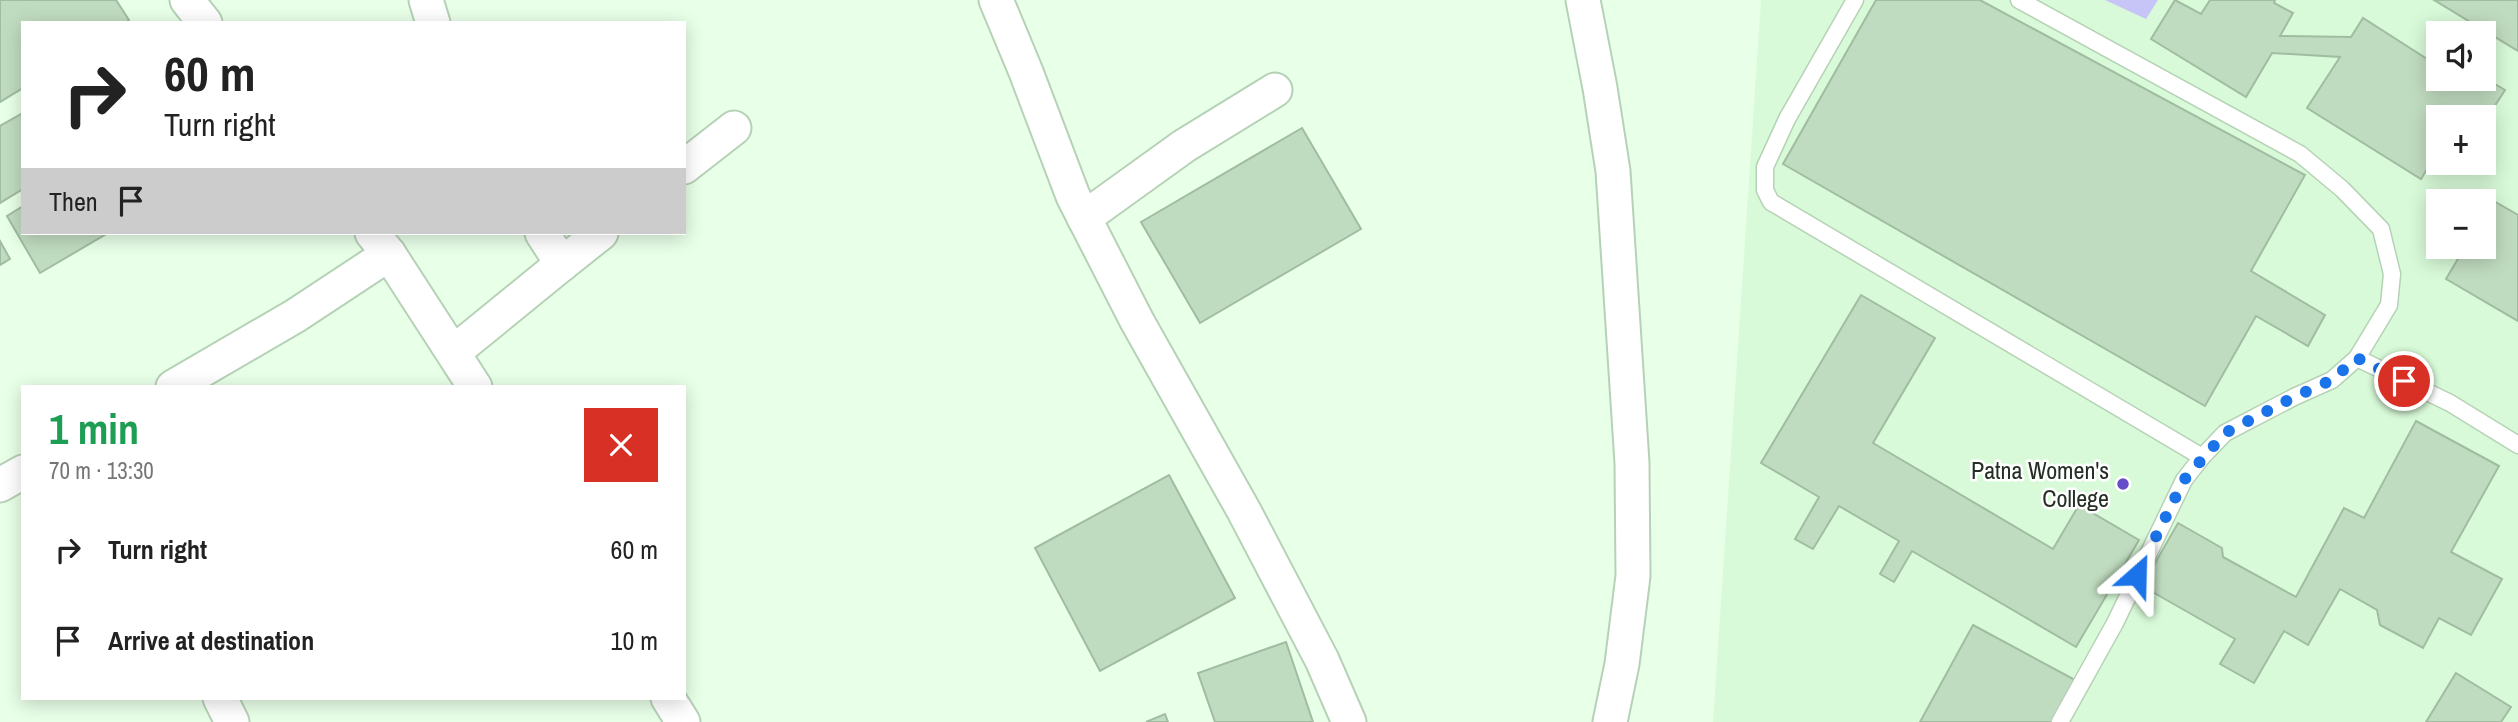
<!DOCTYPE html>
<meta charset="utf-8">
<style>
:root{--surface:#fff;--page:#f2f2f2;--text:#222;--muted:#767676}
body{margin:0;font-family:"Archivo Narrow",sans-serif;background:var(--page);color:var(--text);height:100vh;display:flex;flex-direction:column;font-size:26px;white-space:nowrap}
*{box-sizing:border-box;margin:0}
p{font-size:23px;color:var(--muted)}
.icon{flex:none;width:38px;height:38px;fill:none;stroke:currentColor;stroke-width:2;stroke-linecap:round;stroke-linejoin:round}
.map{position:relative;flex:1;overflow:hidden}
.drawer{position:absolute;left:21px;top:385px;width:665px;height:315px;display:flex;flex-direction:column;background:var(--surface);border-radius:0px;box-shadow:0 4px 18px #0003}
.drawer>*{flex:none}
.hud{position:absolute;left:21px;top:21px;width:665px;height:214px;border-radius:0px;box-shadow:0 4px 18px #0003;background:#fff;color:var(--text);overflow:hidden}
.controls{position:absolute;left:2426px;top:21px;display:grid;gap:14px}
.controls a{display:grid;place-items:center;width:70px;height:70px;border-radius:0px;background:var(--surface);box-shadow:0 4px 18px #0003;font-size:35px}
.pin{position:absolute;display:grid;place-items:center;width:60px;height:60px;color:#fff;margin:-30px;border:4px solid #fff;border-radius:50%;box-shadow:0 2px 7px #0007}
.me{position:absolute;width:77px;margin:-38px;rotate:25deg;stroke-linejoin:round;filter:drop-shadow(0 0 5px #0008)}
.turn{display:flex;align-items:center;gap:24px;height:147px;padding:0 28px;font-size:32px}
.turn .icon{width:91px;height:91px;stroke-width:2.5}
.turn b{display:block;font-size:49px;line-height:60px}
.then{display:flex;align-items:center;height:66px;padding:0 28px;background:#0003;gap:14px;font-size:26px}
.round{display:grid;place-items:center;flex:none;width:74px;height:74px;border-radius:0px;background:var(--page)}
.overview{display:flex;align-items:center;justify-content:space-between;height:119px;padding:0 28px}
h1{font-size:42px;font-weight:700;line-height:52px;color:#1e9e55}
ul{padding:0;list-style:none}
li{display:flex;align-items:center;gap:21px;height:91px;padding:0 28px}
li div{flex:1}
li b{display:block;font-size:26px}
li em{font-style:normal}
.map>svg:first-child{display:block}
.built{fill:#d8fad8;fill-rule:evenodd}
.green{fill:#c7c5f7}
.building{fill:#c0dcc0;stroke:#a0bca1;stroke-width:2}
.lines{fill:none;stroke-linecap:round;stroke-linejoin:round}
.lane-casing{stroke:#b6d2b6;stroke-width:19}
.street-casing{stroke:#b6d2b6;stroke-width:37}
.lane{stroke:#fff;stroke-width:16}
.street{stroke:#fff;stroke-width:33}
.route{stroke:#1a73e8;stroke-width:12;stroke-dasharray:0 21.6}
.poi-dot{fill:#654ec7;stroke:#fff;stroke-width:2.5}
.labels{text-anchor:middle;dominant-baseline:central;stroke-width:5;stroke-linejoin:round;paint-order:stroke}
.poi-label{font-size:24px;fill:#242f24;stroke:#fff;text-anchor:end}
</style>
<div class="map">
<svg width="2518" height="722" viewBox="0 0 2518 722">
<rect width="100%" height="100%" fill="#e8ffe8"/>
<path class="built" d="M1761 0H2518V722H1713ZM2438 33H2483V79H2438ZM2438 117H2483V163H2438ZM2438 201H2483V247H2438Z"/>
<path class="green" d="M2105 0H2158L2146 19Z"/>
<g class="building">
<path d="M0 0H116L129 20 125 23H23V88L0 102Z"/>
<path d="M1876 0H1980L2305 175 2251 271 2325 315 2308 346 2256 316 2205 406 1783 164Z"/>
<path d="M2175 0 2201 14 2210 0H2275L2274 3 2293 13 2280 36 2351 37 2363 18 2438 66V79H2483V77L2505 90 2483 124V117H2438V151L2421 179 2307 108 2340 57 2272 53 2246 97 2151 39Z"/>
<path d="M2434 0H2518V51Z"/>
<path d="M23 113V189L0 203V126Z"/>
<path d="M1302 128 1361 229 1200 323 1141 222Z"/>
<path d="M2492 200 2518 215V321L2446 279 2465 247H2483V216Z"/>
<path d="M23 206V233H108L40 273 7 216Z"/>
<path d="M0 241 10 259 0 265Z"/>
<path d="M1861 295 1935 338 1873 443 2053 549 2079 505 2139 540 2076 647 1912 551 1894 582 1880 574 1899 541 1839 506 1813 549 1795 539 1819 497 1761 463Z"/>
<path d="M2416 421 2499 466 2451 552 2502 579 2471 635 2439 618 2423 648 2380 625 2377 610 2340 589 2308 645 2284 631 2254 683 2220 664 2235 639 2142 586 2178 523 2222 548 2223 557 2296 597 2344 508 2364 518Z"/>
<path d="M1169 475 1235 598 1100 671 1035 548Z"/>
<path d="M1973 625 2075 680 2052 722H1920Z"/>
<path d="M1286 642 1313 722H1215L1198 673Z"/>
<path d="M2456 673 2511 707 2501 722H2426Z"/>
<path d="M1165 714 1168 722H1146Z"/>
</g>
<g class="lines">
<defs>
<g id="lane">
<path d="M1855 0 1787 119 1765 167V190L1771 202 2202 457"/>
<path d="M2019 0 2300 154 2342 189 2381 229 2392 274 2389 305 2357 358 2450 403 2518 445"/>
<path d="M2060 722 2115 623 2184 480 2202 457 2225 433 2294 397 2332 380 2357 358"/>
</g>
<g id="street">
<path d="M187 0 205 23"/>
<path d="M426 0 433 23"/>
<path d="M996 0 1026 72 1073 196 1137 321 1244 511 1322 660 1349 722"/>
<path d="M1583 0 1600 88 1613 171 1632 463 1633 576 1622 664 1610 722"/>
<path d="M684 167 734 128"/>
<path d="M1084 218 1184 146 1275 90"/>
<path d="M372 233 389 254 475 387"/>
<path d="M562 264 601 233"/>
<path d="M454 352 562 264 542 233"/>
<path d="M173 387 295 316 389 254"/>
<path d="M0 485 23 472"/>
<path d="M220 698 232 722"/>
<path d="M668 698 683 722"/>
</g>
</defs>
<use href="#lane" class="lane-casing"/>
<use href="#street" class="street-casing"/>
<use href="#lane" class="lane"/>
<use href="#street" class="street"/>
</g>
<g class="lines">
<path class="route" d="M2137 575 2184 480 2225 433 2294 397 2332 380 2357 358 2404 381"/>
</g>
<circle class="poi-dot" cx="2123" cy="484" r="7"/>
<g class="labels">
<g class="poi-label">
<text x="2109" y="470">Patna Women's<tspan x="2109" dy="28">College</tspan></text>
</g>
</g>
</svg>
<div class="controls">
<a><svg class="icon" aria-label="sound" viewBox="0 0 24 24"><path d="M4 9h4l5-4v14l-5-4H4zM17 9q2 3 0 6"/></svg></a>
<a>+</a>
<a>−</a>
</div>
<div class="pin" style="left:2404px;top:381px;background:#d93025"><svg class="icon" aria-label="arrive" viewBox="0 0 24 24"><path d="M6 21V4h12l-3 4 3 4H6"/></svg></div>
<svg class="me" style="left:2137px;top:575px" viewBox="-20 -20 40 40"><path d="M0-17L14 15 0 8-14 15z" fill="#1a73e8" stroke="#fff" stroke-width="4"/></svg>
<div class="hud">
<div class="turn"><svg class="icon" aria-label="right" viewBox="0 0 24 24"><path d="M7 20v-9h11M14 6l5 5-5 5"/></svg><div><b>60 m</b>Turn right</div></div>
<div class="then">Then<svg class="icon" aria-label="arrive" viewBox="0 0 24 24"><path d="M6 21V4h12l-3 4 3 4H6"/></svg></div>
</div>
<section class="drawer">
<div class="overview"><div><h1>1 min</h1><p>70 m · 13:30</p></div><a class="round" style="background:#d93025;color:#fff"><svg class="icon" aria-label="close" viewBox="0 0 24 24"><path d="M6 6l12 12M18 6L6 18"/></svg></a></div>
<ul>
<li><svg class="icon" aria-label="right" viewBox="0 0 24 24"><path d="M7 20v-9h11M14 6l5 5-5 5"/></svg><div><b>Turn right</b></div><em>60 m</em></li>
<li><svg class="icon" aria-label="arrive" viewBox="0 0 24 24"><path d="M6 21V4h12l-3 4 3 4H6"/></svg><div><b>Arrive at destination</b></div><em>10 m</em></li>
</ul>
</section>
</div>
